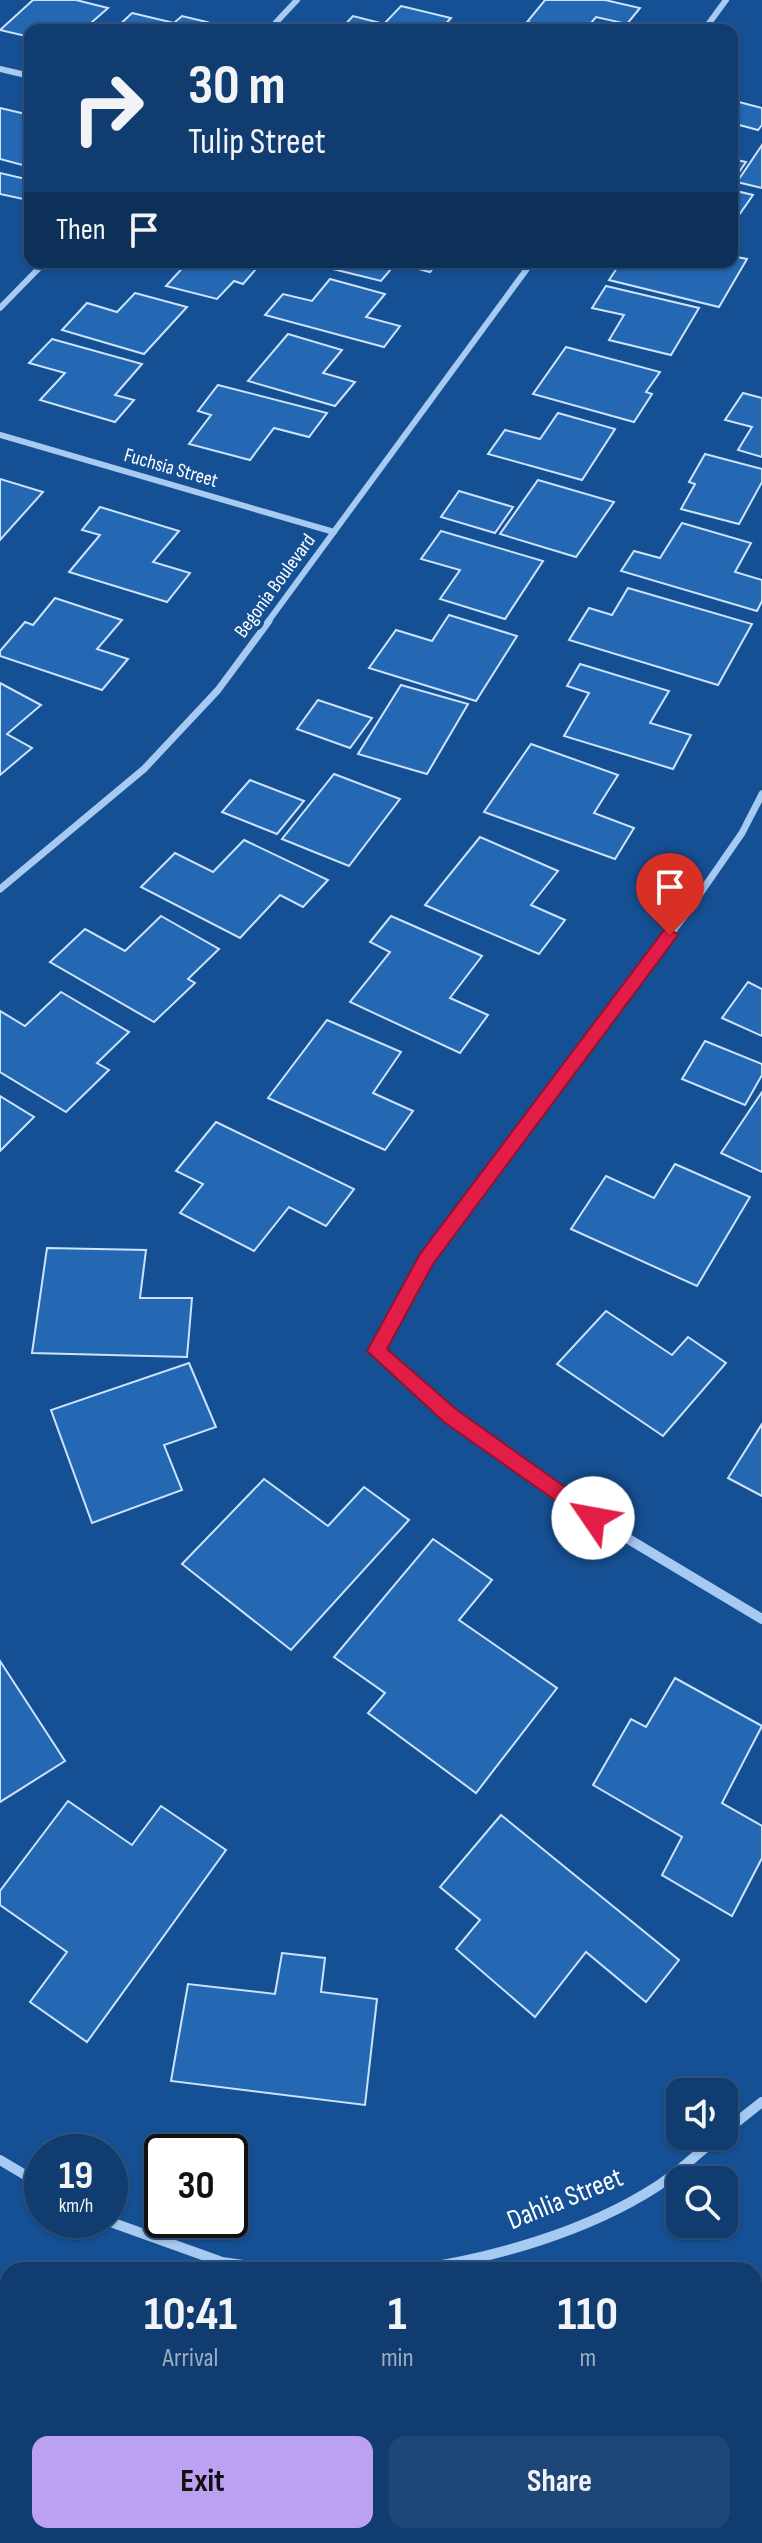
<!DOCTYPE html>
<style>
:root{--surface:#103c6f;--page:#1e4777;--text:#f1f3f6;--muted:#9cadc3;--line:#305682;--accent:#bca0f2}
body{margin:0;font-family:"Sofia Sans Condensed",sans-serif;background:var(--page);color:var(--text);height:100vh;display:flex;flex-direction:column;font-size:30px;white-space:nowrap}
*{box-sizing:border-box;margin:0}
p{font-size:26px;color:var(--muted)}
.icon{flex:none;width:44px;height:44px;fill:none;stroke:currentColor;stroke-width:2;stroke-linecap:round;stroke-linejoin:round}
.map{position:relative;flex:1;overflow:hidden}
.details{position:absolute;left:0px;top:2262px;width:762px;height:282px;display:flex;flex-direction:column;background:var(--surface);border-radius:24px 24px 0 0;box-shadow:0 2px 6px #0004,0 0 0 2px var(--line)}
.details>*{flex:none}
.banner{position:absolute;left:24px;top:24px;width:714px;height:244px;border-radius:16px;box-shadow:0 2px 6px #0004,0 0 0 2px var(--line);background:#103c6f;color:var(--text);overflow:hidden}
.buttons{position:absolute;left:666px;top:2078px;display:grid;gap:16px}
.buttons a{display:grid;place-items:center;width:72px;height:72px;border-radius:16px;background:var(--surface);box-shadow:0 2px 6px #0004,0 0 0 2px var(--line);font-size:40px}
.speed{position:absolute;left:24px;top:2134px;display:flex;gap:16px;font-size:40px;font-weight:700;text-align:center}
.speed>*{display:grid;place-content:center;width:104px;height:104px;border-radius:50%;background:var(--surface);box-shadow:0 2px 6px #0004,0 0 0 2px var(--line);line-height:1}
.speed small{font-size:20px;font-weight:400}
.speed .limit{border:4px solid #111;border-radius:12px;background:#fff;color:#111}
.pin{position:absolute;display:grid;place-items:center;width:68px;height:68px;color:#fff;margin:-82px -34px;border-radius:50% 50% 50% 0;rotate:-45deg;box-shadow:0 0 8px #0007}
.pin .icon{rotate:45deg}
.me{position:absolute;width:88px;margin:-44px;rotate:303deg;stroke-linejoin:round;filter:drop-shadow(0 0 6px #0008)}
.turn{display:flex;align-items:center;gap:28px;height:168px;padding:0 32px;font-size:36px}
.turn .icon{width:104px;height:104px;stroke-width:2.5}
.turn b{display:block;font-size:56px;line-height:68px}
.then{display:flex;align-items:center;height:76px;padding:0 32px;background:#0003;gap:16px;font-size:30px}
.eta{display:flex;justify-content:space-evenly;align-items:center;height:136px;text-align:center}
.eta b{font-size:48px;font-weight:700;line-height:56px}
.primary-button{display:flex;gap:16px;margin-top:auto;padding:16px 32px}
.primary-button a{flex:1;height:92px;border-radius:16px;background:var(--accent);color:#111;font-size:32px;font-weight:700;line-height:92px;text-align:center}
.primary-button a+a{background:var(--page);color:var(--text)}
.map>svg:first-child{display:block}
.building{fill:#2467b3;stroke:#cde3fc;stroke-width:2}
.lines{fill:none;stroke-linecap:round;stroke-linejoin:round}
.street-far2{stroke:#a6caf1;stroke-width:6}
.street-far1{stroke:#a6caf1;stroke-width:7}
.street{stroke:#a6caf1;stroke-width:10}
.route{fill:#e11d48;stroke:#92132f;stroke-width:2}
.labels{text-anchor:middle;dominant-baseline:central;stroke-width:8;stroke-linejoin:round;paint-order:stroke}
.far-street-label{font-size:20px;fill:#fff;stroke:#165094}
.near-street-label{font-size:28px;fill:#fff;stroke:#165094}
</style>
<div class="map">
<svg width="762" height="2543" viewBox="0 0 762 2543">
<rect width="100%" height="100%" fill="#165094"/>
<g class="building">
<path d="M33 0H76L108 8 83 30 46 25 40 30H30V37L0 30Z"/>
<path d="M545 0H605L640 8 627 24 596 17 585 30H564L527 22Z"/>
<path d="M401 6 451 18 440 30H340L353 16 384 24Z"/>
<path d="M132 13 174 23 182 16 207 22 198 30H114Z"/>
<path d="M735 101 762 108V125L758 130 732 123Z"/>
<path d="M0 108 30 115V167L0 159Z"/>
<path d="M762 145V188L737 182Z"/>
<path d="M732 159 746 162 733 181H732Z"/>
<path d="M0 173 30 180V191L23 199 0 194Z"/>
<path d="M732 190 753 195 732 225Z"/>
<path d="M732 256 747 259 719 307 609 280 621 262 659 266 662 262H732Z"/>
<path d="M188 262H262L243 284 234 281 217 299 166 286Z"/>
<path d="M333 262H438L430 272 396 263 381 281 329 268Z"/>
<path d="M330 279 385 294 366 317 400 326 384 347 265 315 283 294 312 301Z"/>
<path d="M606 286 699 308 671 355 609 340 624 315 592 308Z"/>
<path d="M135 293 187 307 144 354 62 330 87 303 117 312Z"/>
<path d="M288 334 342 350 323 373 355 382 335 406 248 381Z"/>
<path d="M52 339 142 364 115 395 134 400 115 422 40 400 65 373 29 363Z"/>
<path d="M566 347 660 372 646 392 652 394 634 422 533 394Z"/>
<path d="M218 385 327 413 309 437 274 428 250 460 189 444 211 415 198 411Z"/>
<path d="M743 393 762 398V457L738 450 752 427 725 420Z"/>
<path d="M558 413 615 429 582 480 488 454 505 430 540 439Z"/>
<path d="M705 454 762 469V482L739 524 681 509 695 484 689 482Z"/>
<path d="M0 479 43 492 0 540Z"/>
<path d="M538 480 614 502 576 557 500 534Z"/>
<path d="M459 491 513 507 495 533 441 517Z"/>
<path d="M100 507 179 531 153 562 190 573 167 602 69 572 100 535 82 530Z"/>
<path d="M682 523 751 543 735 572 762 580V601L757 611 621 571 634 551 660 558Z"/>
<path d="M441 531 543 561 505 619 440 599 460 570 421 559Z"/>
<path d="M628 588 752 624 718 685 569 640 589 608 612 615Z"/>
<path d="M55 598 122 620 97 649 128 659 102 690 0 656V651L25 622 33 625Z"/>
<path d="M449 615 517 636 476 701 369 668 396 630 432 641Z"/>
<path d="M580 664 669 691 650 723 691 735 673 769 564 736 589 693 567 686Z"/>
<path d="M0 683 41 705 7 734 32 748 0 775Z"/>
<path d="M401 685 468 704 427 774 358 754Z"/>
<path d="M318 700 372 718 350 748 297 729Z"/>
<path d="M531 744 618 775 594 813 634 828 615 859 484 812Z"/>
<path d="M334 774 400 799 349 866 282 839Z"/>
<path d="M250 780 304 801 277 834 222 812Z"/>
<path d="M480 837 558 871 531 905 565 920 539 954 425 905Z"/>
<path d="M244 840 328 880 303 907 280 895 240 938 141 887 175 853 213 872Z"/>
<path d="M161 916 219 949 188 979 195 983 154 1022 50 962 85 929 125 951Z"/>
<path d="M391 916 482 956 450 998 488 1015 460 1053 350 1002 390 952 370 942Z"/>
<path d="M748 982 762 989V1036L722 1018Z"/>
<path d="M61 992 129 1032 97 1063 109 1070 66 1112 0 1072V1011L25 1026Z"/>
<path d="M327 1020 401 1052 373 1093 413 1111 385 1150 268 1098Z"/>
<path d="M705 1041 762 1064V1075L745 1105 682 1079Z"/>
<path d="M762 1092V1172L721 1153Z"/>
<path d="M0 1096 34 1117 0 1151Z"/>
<path d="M216 1122 354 1189 326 1226 289 1207 254 1251 180 1213 203 1184 176 1171Z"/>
<path d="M675 1164 750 1197 697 1286 571 1229 606 1176 654 1198Z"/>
<path d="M47 1248 146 1250 140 1298H192L187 1357 32 1353Z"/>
<path d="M606 1311 672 1355 688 1337 726 1363 663 1436 557 1364Z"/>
<path d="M189 1363 216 1427 164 1445 182 1490 92 1523 51 1410Z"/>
<path d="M762 1424V1496L728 1478Z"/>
<path d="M264 1479 328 1526 364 1487 409 1520 291 1650 182 1564Z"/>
<path d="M433 1539 492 1580 459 1620 557 1688 476 1793 368 1713 385 1693 334 1657Z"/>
<path d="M0 1661 65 1761 0 1802Z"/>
<path d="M675 1678 762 1726 722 1803 762 1826V1858L732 1916 662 1875 682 1837 593 1785 631 1719 646 1727Z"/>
<path d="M68 1801 132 1845 161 1806 226 1850 87 2042 30 2002 67 1952 0 1905V1891Z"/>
<path d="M501 1815 679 1960 646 2002 586 1952 535 2017 456 1949 480 1920 440 1887Z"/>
<path d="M282 1953 325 1958 321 1992 377 1999 365 2105 171 2081 188 1984 275 1994Z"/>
<path d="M0 2328 8 2331V2491L0 2488Z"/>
<path d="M754 2442 762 2480V2507L754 2508Z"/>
<path d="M505 2536H592L552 2543H506Z"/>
</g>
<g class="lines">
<g class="street-far2">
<path d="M269 30 297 0"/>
<path d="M704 30 726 0"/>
<path d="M0 69 30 76"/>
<path d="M0 308 45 262"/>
<path d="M0 435 334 532"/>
<path d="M267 623 532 262"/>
</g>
<g class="street-far1">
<path d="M0 889 144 769 218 690 269 621"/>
<path d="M496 1448 376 1351 427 1259 688 911 742 833 762 794"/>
</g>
<g class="street">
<path d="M493 1446 610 1528 762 1619"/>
<path d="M724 2132 762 2102"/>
<path d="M0 2160 42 2185"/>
<path d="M105 2220 222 2262 278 2270"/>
<path d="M412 2270C494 2258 586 2232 656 2187 679 2172 698 2153 719 2136"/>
<path d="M332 2536V2543"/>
</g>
</g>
<path class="route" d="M670 929 678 935 675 939 433 1264 387 1349 457 1410 600 1512 603 1518 600 1524 593 1527 444 1422 367 1351 420 1254 664 930Z"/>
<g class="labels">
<g class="far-street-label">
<text transform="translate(171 468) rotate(16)">Fuchsia Street</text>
<text transform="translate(275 586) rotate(-54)">Begonia Boulevard</text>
</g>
<g class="near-street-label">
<text transform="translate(565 2199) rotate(-22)">Dahlia Street</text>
</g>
</g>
</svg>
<div class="buttons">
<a><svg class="icon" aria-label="sound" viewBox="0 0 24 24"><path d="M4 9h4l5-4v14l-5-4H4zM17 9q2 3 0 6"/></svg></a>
<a><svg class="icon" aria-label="search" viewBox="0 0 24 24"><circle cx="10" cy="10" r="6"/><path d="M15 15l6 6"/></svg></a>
</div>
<div class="speed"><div>19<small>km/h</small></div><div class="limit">30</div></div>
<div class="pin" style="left:670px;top:935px;background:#d93025"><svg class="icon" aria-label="arrive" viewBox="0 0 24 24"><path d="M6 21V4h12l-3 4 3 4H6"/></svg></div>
<svg class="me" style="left:593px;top:1518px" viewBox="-20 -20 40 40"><circle r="19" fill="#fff"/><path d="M0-13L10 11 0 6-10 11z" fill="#e11d48"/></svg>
<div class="banner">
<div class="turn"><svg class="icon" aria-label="right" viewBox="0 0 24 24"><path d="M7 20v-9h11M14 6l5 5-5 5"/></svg><div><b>30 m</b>Tulip Street</div></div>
<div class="then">Then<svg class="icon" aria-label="arrive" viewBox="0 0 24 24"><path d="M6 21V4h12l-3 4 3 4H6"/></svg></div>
</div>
<section class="details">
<div class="eta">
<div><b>10:41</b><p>Arrival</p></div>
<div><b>1</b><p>min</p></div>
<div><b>110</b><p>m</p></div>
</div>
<div class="primary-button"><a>Exit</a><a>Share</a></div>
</section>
</div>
